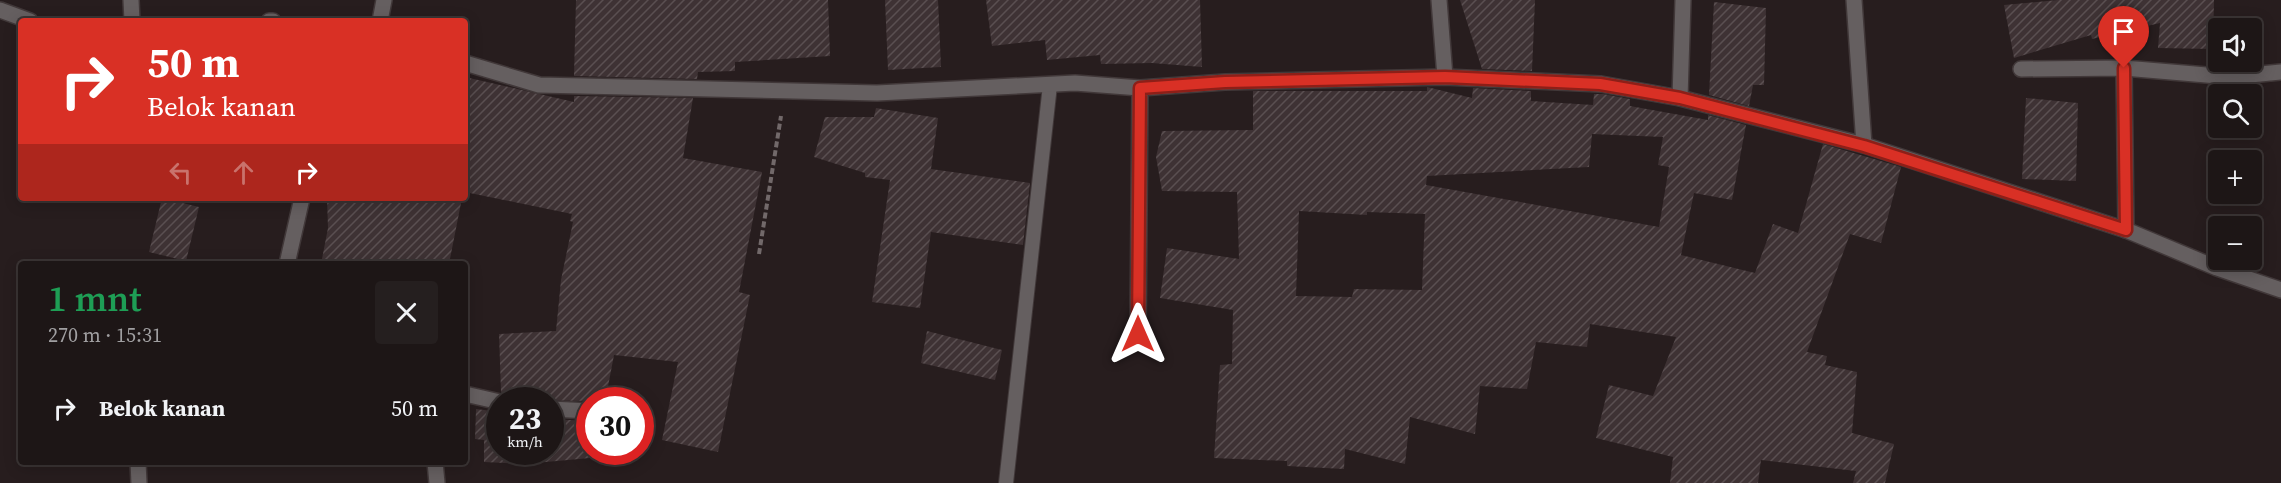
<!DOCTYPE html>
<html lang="id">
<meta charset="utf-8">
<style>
:root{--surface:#1d1616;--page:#251f1f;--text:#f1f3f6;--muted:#a09fa1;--line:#3b3535}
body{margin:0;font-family:"Source Serif 4",serif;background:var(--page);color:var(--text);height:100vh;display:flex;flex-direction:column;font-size:22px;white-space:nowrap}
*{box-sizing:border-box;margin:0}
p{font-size:20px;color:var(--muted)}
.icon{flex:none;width:33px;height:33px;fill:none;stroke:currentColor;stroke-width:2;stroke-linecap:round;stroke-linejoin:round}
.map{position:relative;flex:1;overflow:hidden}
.drawer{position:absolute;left:18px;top:261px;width:450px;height:204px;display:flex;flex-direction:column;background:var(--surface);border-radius:6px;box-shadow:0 3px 15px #0003,0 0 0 2px var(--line)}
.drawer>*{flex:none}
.banner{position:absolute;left:18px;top:18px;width:450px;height:183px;border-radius:6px;box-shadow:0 3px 15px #0003,0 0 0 2px var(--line);background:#d93025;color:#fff;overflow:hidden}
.buttons{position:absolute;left:2208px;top:18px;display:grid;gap:12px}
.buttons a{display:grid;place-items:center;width:54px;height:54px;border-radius:6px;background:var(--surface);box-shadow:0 3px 15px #0003,0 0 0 2px var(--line);font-size:30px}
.speed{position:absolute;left:486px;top:387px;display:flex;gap:12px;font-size:30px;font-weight:700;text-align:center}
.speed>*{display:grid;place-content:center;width:78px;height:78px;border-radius:50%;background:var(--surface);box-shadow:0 3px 15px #0003,0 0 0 2px var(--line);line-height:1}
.speed small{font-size:15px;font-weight:400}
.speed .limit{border:9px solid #d22;background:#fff;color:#111}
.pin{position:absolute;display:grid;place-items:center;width:51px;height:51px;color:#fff;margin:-62px -26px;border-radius:50% 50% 50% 0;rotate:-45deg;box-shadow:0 0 6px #0007}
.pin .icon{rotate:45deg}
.me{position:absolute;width:66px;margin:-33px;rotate:0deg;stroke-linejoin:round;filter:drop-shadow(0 0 4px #0008)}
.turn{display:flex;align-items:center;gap:21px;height:126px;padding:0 30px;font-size:27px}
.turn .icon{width:78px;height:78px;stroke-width:2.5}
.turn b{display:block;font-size:42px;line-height:51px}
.lanes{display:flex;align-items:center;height:57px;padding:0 30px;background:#0003;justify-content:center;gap:30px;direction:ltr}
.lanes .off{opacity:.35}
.round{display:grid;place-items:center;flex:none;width:63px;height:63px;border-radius:6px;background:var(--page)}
.summary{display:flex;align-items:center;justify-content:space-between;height:102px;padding:0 30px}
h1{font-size:36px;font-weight:600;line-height:45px;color:#1e9e55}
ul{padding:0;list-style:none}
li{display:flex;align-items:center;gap:18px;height:90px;padding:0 30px}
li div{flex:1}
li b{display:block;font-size:22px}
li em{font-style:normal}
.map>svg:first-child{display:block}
.building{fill:url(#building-hatch);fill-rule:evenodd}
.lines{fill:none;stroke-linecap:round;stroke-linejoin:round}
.service-casing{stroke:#413839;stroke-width:16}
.minor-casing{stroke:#413839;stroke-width:18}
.path{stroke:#72696a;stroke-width:4;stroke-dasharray:6 3;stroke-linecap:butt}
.service{stroke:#655f60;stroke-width:14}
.minor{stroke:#655f60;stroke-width:15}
.route-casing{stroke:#8d1f18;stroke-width:15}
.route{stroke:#d93025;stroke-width:10}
</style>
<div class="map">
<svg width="2281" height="483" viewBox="0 0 2281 483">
<defs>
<pattern id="building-hatch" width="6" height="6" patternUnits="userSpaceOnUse" patternTransform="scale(1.5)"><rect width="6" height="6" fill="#3e3234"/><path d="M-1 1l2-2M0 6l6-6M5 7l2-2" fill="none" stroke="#5a4f51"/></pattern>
</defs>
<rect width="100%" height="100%" fill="#271d1e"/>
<g class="building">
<path d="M576 0H828L830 56 735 62V71L698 72 697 79 574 76Z"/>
<path d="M885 0H938L941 67 888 70Z"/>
<path d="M986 0H1200L1202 67 1152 63 1101 64 1100 55 1047 60 1045 40 992 46Z"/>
<path d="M1460 0H1535L1532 71 1482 69Z"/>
<path d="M2058 0H2214L2213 49 2158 48 2160 23 2092 39 2091 35 2014 58 2004 5Z"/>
<path d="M1714 2 1766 8 1764 85H1753L1749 106 1709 95Z"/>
<path d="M465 77 574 102V96L693 98 683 158 762 172 739 292 750 295 718 452 662 440 678 362 614 355 606 397 590 396V401L509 400 501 392 499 334 556 331 561 280 573 222 570 221 572 214 465 192Z"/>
<path d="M1427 87 1472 98 1473 88 1531 91V101L1593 105 1594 94H1603L1630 99V106L1708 120V115L1746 125 1732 200 1694 193 1681 255 1755 273 1773 224 1798 233 1823 144 1901 167 1881 243 1850 234 1807 352 1827 356 1825 365 1857 372 1852 433 1894 444 1885 483H1853L1856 471 1761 460 1758 483H1670L1673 457 1596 438 1609 385 1653 396 1676 337 1590 324 1587 347 1536 342 1527 389 1480 386 1475 434 1410 417 1405 464 1345 449 1344 469 1287 466V461L1214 458 1220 365 1232 364 1233 310 1160 298 1167 248 1239 259 1237 192 1162 191 1156 157 1162 131 1253 130V91H1427ZM1592 134 1663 137 1658 165 1669 167 1659 227 1426 185 1427 176 1589 167ZM1299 211 1367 215V212L1425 214 1422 290 1354 289 1352 297 1296 296Z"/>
<path d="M2026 98 2078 103 2076 181 2022 179Z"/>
<path d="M876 108 938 118 931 169 1030 183 1023 245 931 232 920 308 872 302 890 180 865 177V173L814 157 825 117H874Z"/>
<path d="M162 198 199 207 186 261 149 252Z"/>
<path d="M327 198H462L449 264H321L328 228Z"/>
<path d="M927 331 1002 350 995 380 921 363Z"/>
<path d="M476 409 500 412V452H550V419L590 421V458L524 464 484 462V440L475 439Z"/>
</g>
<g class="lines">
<defs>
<path id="service" d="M1006 483 1050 85"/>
<g id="minor">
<path d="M131 0 132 21"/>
<path d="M1439 0 1445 77"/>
<path d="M1854 0 1864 145"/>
<path d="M0 10 30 21"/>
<path d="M269 21H273"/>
<path d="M380 21 384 0"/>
<path d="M465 63 539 85 877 93 1075 83 1140 88 1225 82 1445 77 1601 84 1680 98 1864 145 2126 230 2217 268 2281 290"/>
<path d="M2124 68 2126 230"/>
<path d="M2021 69 2124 68 2230 77 2281 72"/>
<path d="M1680 98 1683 0"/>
<path d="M287 264 302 198"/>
<path d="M1138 334 1140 88"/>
<path d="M465 394 500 402"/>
<path d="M550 409 590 411"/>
<path d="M138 462 139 483"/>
<path d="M435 462 437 483"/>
</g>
</defs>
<use href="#service" class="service-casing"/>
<use href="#minor" class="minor-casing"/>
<path class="path" d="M759 254 781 116"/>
<use href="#service" class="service"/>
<use href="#minor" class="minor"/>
</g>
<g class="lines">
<defs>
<path id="route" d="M1138 334 1140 88 1225 82 1445 77 1600 84 1680 98 1864 146 2126 230 2124 68"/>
</defs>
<use href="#route" class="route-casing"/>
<use href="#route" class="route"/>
</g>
</svg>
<div class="buttons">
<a><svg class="icon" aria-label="sound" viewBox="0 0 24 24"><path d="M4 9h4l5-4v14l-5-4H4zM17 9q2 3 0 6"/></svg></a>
<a><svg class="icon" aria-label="search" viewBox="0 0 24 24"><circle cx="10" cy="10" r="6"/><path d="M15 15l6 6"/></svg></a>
<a>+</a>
<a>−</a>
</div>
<div class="speed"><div>23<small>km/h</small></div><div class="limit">30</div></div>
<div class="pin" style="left:2124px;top:68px;background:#d93025"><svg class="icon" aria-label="arrive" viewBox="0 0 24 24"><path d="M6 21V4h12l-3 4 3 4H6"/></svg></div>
<svg class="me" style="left:1138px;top:334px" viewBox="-20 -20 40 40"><path d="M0-17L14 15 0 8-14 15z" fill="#d93025" stroke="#fff" stroke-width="4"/></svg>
<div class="banner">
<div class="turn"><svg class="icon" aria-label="right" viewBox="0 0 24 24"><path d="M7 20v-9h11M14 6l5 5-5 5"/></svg><div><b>50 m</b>Belok kanan</div></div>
<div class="lanes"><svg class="icon off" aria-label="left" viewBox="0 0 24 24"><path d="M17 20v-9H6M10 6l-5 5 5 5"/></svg><svg class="icon off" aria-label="ahead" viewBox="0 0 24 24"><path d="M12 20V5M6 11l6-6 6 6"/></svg><svg class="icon" aria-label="right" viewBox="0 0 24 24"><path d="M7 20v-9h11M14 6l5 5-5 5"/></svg></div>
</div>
<section class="drawer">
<div class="summary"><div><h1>1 mnt</h1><p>270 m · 15:31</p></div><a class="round"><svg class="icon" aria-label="close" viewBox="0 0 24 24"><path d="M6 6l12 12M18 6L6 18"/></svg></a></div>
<ul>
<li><svg class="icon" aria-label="right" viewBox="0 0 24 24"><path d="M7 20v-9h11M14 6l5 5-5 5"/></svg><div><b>Belok kanan</b></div><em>50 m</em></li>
</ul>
</section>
</div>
